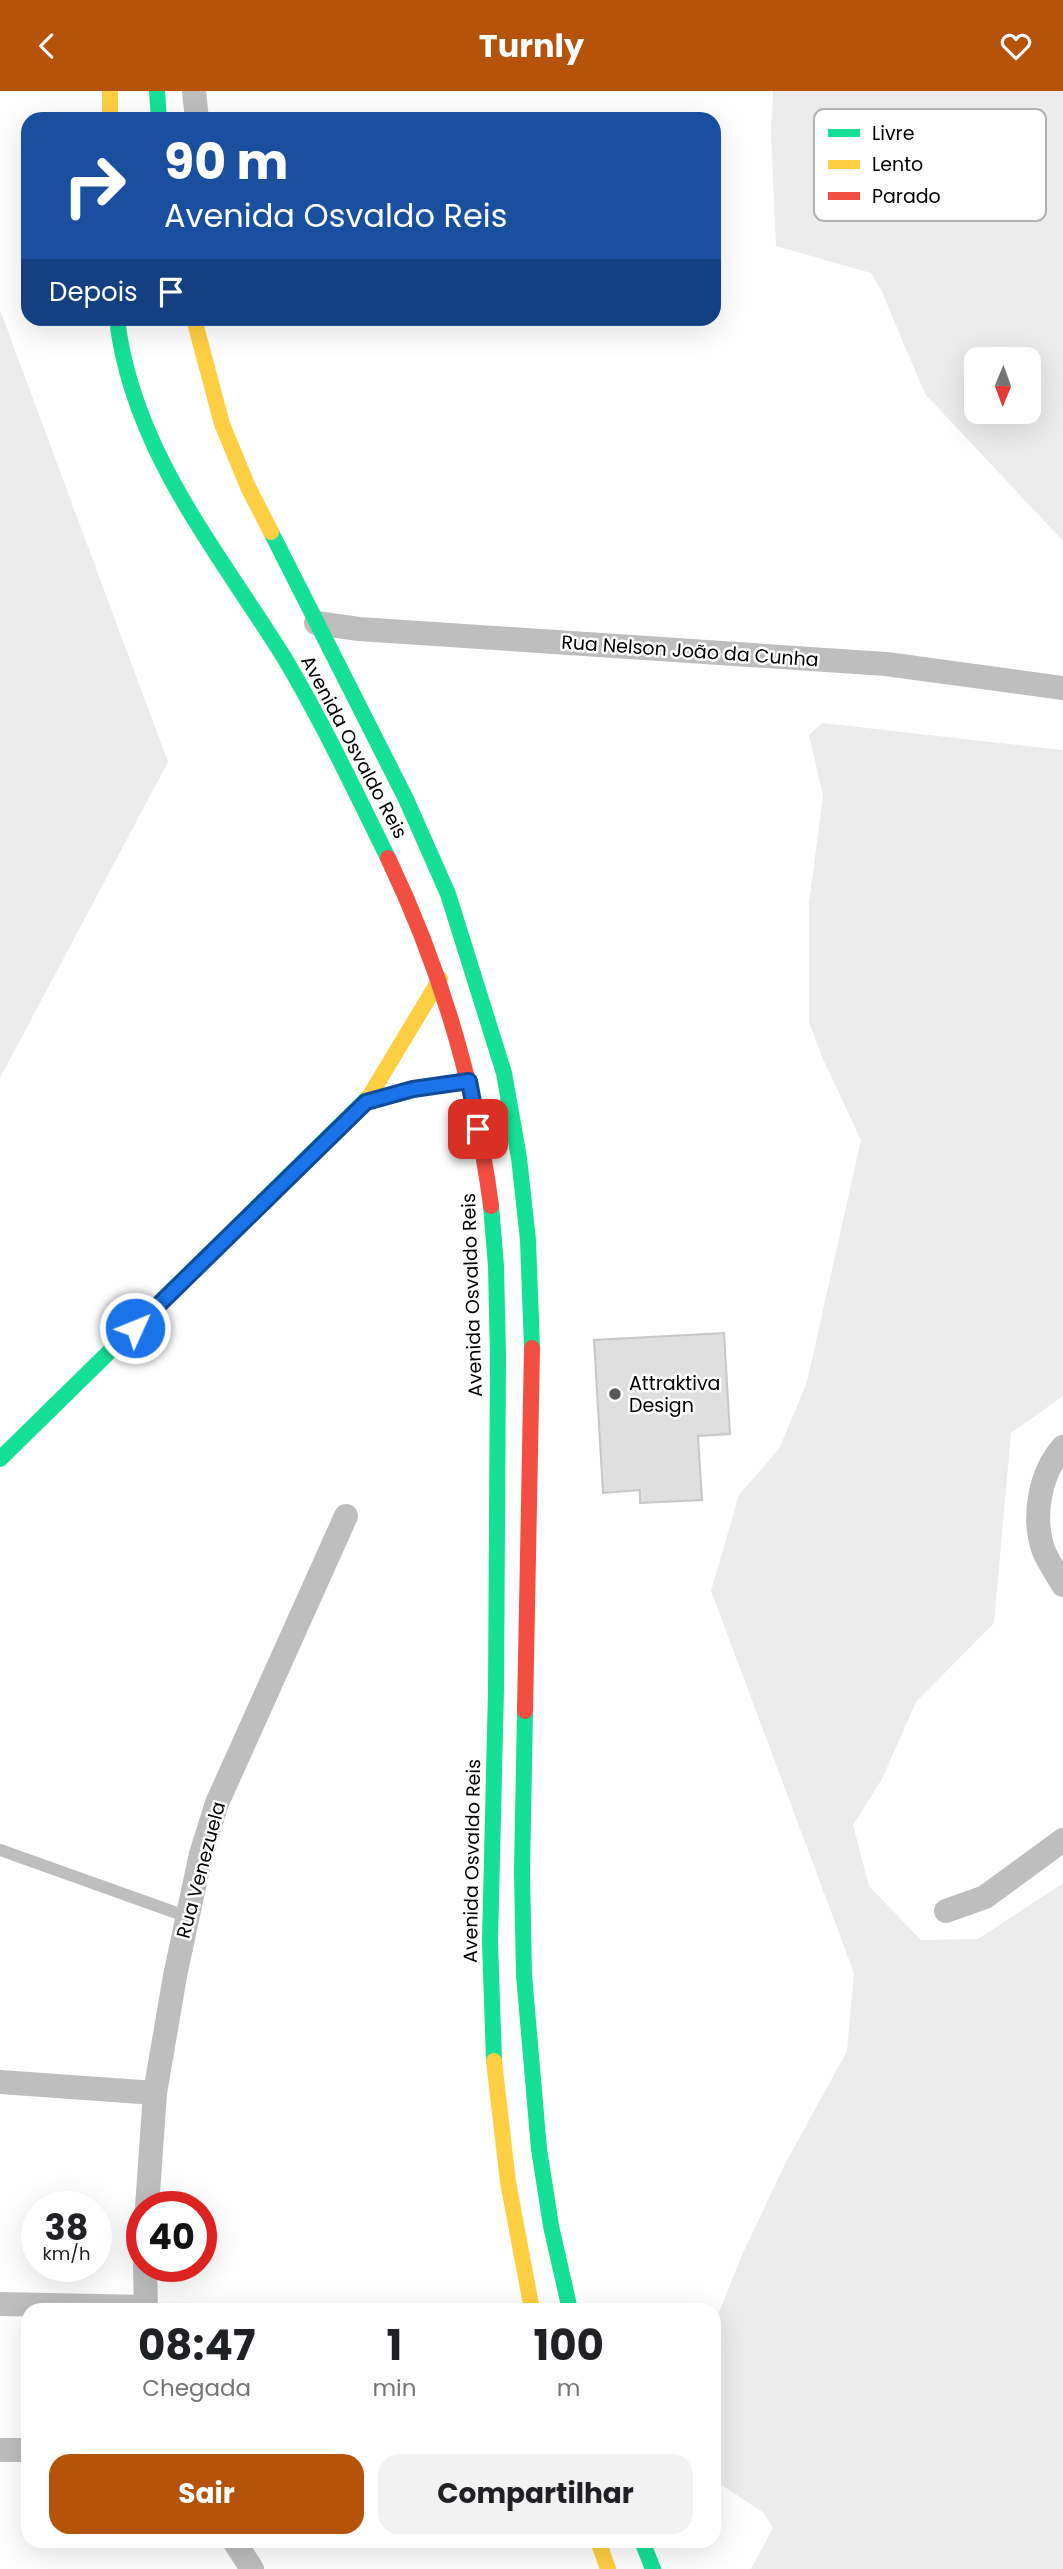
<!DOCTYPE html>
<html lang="pt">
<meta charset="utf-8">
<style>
:root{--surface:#fff;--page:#f2f2f2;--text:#202124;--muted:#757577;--accent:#b45309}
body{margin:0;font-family:Poppins,sans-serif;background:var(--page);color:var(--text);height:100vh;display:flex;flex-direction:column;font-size:26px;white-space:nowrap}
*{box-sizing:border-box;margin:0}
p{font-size:23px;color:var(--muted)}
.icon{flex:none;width:38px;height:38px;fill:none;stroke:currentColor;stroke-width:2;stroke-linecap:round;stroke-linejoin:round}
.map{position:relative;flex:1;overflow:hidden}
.details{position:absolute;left:21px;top:2212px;width:700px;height:245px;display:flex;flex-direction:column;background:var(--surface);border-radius:21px;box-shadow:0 7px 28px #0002}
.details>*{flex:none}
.banner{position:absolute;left:21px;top:21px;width:700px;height:214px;border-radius:21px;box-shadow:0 7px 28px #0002;background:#1a4fa0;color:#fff;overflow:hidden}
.needle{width:46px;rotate:181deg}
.fabs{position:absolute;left:964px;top:256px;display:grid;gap:14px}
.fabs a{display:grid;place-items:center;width:77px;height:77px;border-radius:14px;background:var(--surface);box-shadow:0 7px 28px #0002;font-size:35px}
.speed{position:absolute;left:21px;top:2100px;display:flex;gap:14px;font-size:35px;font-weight:700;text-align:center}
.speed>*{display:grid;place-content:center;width:91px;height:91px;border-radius:50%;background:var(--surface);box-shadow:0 7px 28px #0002;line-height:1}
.speed small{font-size:18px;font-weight:400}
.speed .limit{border:10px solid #d22;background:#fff;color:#111}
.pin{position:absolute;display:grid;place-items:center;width:60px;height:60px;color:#fff;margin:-30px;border-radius:14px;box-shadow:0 4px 10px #0006}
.me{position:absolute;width:77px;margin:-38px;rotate:46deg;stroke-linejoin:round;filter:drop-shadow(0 0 5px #0008)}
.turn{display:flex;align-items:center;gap:24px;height:147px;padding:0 28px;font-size:32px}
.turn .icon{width:91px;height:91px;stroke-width:2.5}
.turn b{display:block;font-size:49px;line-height:60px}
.then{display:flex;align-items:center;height:66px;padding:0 28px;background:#0003;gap:14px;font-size:26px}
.eta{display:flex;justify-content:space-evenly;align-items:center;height:119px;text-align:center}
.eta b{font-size:42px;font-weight:700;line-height:49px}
.primary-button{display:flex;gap:14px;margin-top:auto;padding:14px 28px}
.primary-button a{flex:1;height:80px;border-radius:21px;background:var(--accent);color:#fff;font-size:28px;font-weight:700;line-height:80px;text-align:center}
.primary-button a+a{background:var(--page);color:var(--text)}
header{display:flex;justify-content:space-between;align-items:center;height:91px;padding:0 28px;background:var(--accent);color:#fff;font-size:32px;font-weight:700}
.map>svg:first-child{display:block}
.green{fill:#ececec;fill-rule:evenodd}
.building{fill:#dfdfdf;stroke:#c7c7c7;stroke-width:2}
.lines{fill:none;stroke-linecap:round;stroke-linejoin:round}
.lane{stroke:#bebebe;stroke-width:12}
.street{stroke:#bebebe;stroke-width:24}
.fast{stroke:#16e098;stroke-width:16}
.slow{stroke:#ffcf43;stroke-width:16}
.jam{stroke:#f24e42;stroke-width:16}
.route-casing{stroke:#114b97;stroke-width:18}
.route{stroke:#1a73e8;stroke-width:12}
.poi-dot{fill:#595959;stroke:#fff;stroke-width:2.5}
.labels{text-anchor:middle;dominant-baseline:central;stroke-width:5;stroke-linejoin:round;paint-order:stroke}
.street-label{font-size:19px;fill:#000;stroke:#fff}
.poi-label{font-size:19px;fill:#000;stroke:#fff;text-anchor:start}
.key{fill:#fff;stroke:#b2b2b2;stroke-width:2}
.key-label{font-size:19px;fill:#000}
</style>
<header><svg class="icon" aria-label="back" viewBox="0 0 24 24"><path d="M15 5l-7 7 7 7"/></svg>Turnly<svg class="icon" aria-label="heart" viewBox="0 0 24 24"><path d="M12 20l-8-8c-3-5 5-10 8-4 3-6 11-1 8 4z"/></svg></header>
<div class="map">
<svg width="1063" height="2478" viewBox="0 0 1063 2478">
<rect width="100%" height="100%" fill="#fff"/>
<g class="green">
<path d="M773 0H1063V450L925 303 882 201 871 182 776 155 771 43ZM976 268H1029V320H976Z"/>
<path d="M0 219 168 671 0 987Z"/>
<path d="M822 632 1063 659V1305L1011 1342 994 1532 916 1611 882 1688 853 1734 869 1795 921 1849 978 1848 1063 1792V2478H751L773 2437 764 2422 714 2389V2233L743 2162 785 2073 847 1960 854 1882 711 1500 739 1404 779 1358 807 1291 861 1049 823 968 809 931V812L823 705 809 644Z"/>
</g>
<path class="building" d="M724 1242 730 1343 698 1345 702 1409 640 1412V1399L603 1402 594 1249Z"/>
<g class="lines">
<path class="lane" d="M0 1759 188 1826"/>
<g class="street">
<path d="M194 0 197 28"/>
<path d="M316 532 359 538 886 573 1063 597"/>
<path d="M1063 1356C1040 1382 1033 1423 1042 1455 1046 1468 1056 1482 1063 1494"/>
<path d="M946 1820 985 1806 1063 1749"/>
<path d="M0 1991 155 2002"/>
<path d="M147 2116 155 2002 175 1885 201 1763 217 1712 346 1425"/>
<path d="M145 2175 146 2219"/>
<path d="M0 2213 146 2216"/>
<path d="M0 2359H28"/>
<path d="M234 2450 252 2478"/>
</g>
<g class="fast">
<path d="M157 0 159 28"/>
<path d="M117 228C132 359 218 460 285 568 323 632 355 700 388 767"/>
<path d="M271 441 406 708 448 803 504 982 519 1067 528 1149 532 1257"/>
<path d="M491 1115 496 1175 498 1266 496 1598 490 1851 494 1970"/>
<path d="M0 1368 369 1006"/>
<path d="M525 1620 522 1781 524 1884 539 2058 551 2135 570 2219"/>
<path d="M642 2450 653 2478"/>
</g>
<g class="slow">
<path d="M110 0V28"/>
<path d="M194 228 222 333 248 396 271 441"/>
<path d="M369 1006 440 888"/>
<path d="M366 1011 413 998 469 990"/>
<path d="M494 1970 508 2091 532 2219"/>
<path d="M598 2450 608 2478"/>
</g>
<g class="jam">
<path d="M388 767C441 878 475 993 491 1115"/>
<path d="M525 1620 532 1257"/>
</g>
</g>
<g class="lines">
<defs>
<path id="route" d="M135 1237 366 1011 413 998 469 990 478 1038"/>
</defs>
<use href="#route" class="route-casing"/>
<use href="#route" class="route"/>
</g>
<circle class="poi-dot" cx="615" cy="1303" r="7"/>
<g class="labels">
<g class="street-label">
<text transform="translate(690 560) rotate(4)">Rua Nelson João da Cunha</text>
<text transform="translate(354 656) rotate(62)">Avenida Osvaldo Reis</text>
<text transform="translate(472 1204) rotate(-92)">Avenida Osvaldo Reis</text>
<text transform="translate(472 1770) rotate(-89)">Avenida Osvaldo Reis</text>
<text transform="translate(201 1779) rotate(-75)">Rua Venezuela</text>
</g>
<g class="poi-label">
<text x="629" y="1292">Attraktiva<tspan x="629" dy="22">Design</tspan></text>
</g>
</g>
<rect x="814" y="18" width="232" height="112" rx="10" class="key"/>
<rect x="828" y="38" width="32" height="8" fill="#16e098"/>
<rect x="828" y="69" width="32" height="9" fill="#ffcf43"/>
<rect x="828" y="101" width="32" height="8" fill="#f24e42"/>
<g class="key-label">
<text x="872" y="49">Livre</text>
<text x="872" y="80">Lento</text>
<text x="872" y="112">Parado</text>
</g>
</svg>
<div class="fabs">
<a><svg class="needle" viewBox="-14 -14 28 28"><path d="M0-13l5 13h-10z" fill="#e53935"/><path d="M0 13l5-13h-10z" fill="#757577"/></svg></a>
</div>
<div class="speed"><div>38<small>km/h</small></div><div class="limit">40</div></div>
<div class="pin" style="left:478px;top:1038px;background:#d93025"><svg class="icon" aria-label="arrive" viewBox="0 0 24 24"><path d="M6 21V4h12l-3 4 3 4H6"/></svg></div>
<svg class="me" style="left:135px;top:1237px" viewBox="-20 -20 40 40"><circle r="17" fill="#1a73e8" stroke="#fff" stroke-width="3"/><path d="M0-11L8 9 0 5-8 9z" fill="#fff"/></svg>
<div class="banner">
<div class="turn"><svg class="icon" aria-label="right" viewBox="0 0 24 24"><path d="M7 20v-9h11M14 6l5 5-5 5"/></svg><div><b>90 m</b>Avenida Osvaldo Reis</div></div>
<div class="then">Depois<svg class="icon" aria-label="arrive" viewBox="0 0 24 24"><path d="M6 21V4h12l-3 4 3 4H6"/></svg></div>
</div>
<section class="details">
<div class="eta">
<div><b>08:47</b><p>Chegada</p></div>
<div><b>1</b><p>min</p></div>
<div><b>100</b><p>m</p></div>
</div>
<div class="primary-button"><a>Sair</a><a>Compartilhar</a></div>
</section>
</div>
